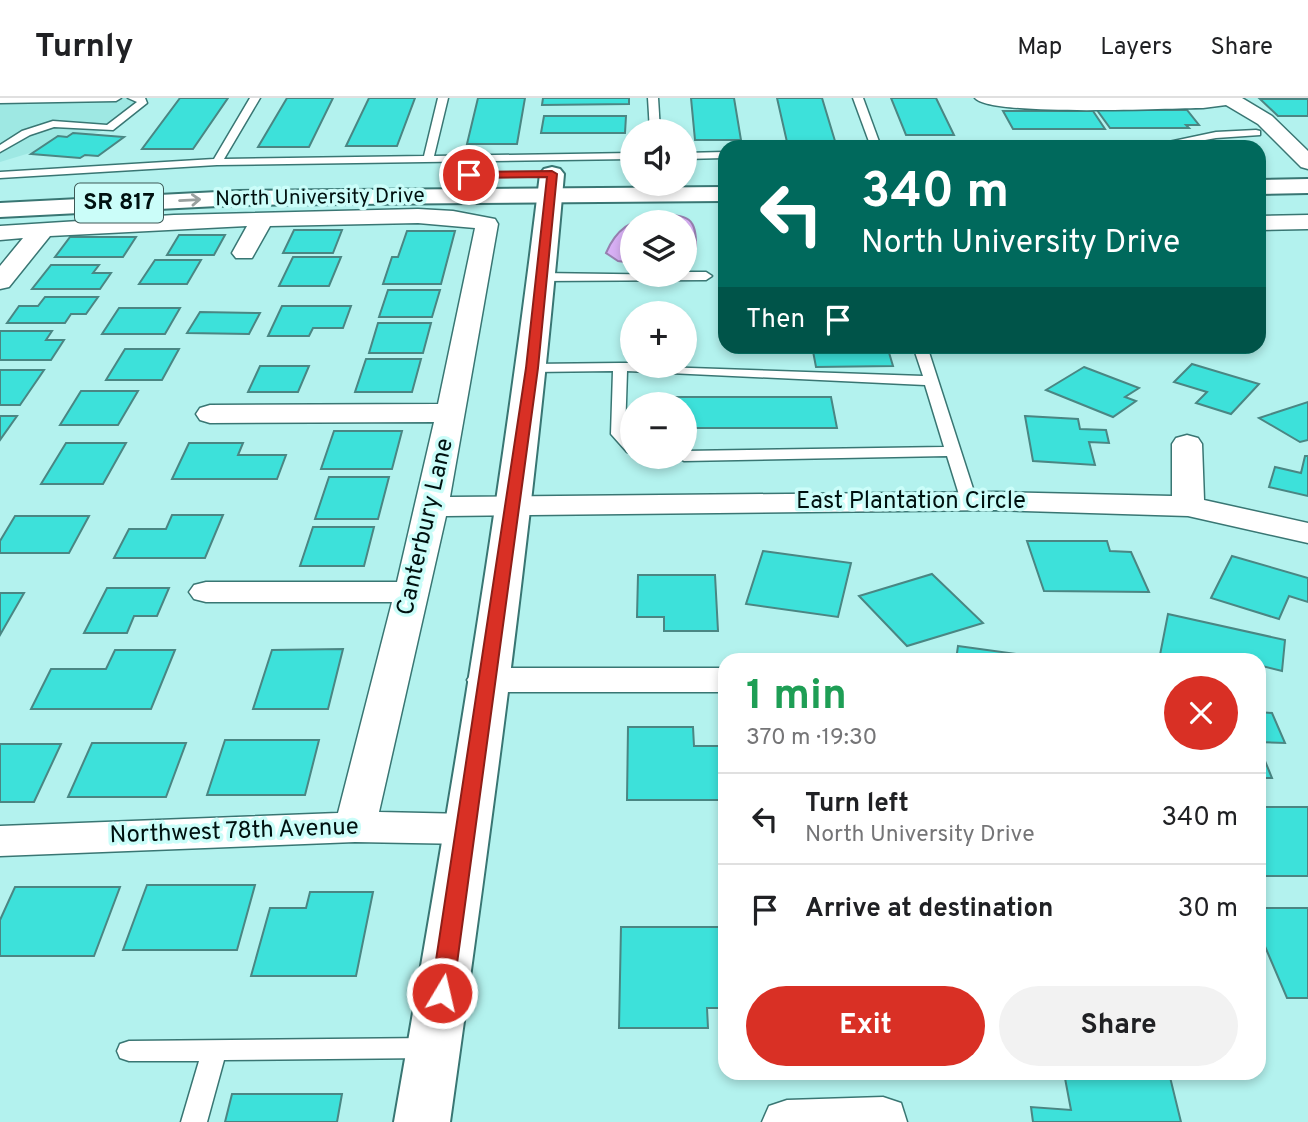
<!DOCTYPE html>
<meta charset="utf-8">
<style>
:root{--surface:#fff;--page:#f2f2f2;--text:#202124;--muted:#757577;--line:#e0e0e0;--accent:#d93025}
body{margin:0;font-family:Overpass,sans-serif;background:var(--page);color:var(--text);height:100vh;display:flex;flex-direction:column;font-size:26px;white-space:nowrap}
*{box-sizing:border-box;margin:0}
p{font-size:23px;color:var(--muted)}
.icon{flex:none;width:38px;height:38px;fill:none;stroke:currentColor;stroke-width:2;stroke-linecap:round;stroke-linejoin:round}
.map{position:relative;flex:1;overflow:hidden}
.side{position:absolute;left:718px;top:555px;width:548px;height:427px;display:flex;flex-direction:column;background:var(--surface);border-radius:21px;box-shadow:0 4px 10px #0003}
.side>*{flex:none}
.banner{position:absolute;left:718px;top:42px;width:548px;height:214px;border-radius:21px;box-shadow:0 4px 10px #0003;background:#00695c;color:#fff;overflow:hidden}
.buttons{position:absolute;left:620px;top:21px;display:grid;gap:14px}
.buttons a{display:grid;place-items:center;width:77px;height:77px;border-radius:50%;background:var(--surface);box-shadow:0 4px 10px #0003;font-size:35px}
.pin{position:absolute;display:grid;place-items:center;width:60px;height:60px;color:#fff;margin:-30px;border:4px solid #fff;border-radius:50%;box-shadow:0 2px 7px #0007}
.me{position:absolute;width:77px;margin:-38px;rotate:9deg;stroke-linejoin:round;filter:drop-shadow(0 0 5px #0008)}
.turn{display:flex;align-items:center;gap:24px;height:147px;padding:0 28px;font-size:32px}
.turn .icon{width:91px;height:91px;stroke-width:2.5}
.turn b{display:block;font-size:49px;line-height:60px}
.then{display:flex;align-items:center;height:66px;padding:0 28px;background:#0003;gap:14px;font-size:26px}
.round{display:grid;place-items:center;flex:none;width:74px;height:74px;border-radius:37px;background:var(--page)}
.headline{display:flex;align-items:center;justify-content:space-between;height:119px;padding:0 28px}
h1{font-size:42px;font-weight:700;line-height:52px;color:#1e9e55}
.action{display:flex;gap:14px;margin-top:auto;padding:14px 28px}
.action a{flex:1;height:80px;border-radius:42px;background:var(--accent);color:#fff;font-size:28px;font-weight:700;line-height:80px;text-align:center}
.action a+a{background:var(--page);color:var(--text)}
ul{padding:0;list-style:none}
li{display:flex;align-items:center;gap:21px;height:91px;padding:0 28px;border-top:2px solid var(--line)}
li div{flex:1}
li b{display:block;font-size:26px}
li em{font-style:normal}
header{display:flex;align-items:center;gap:42px;box-sizing:border-box;height:98px;padding:0 35px;background:var(--surface);border-bottom:2px solid var(--line)}
header strong{font-size:33px}
nav{display:flex;gap:38px;margin-inline-start:auto;font-size:24px}
.map>svg:first-child{display:block}
.built{fill:#9ee8e3}
.water{fill:#d8b0f5;stroke:#9780b0;stroke-width:2}
.building{fill:#3de1da;stroke:#4a8683;stroke-width:2}
.lines{fill:none;stroke-linecap:round;stroke-linejoin:round}
.service-casing{stroke:#397673;stroke-width:3}
.minor-casing{stroke:#397673;stroke-width:3}
.tertiary-casing{stroke:#397673;stroke-width:4}
.primary-casing{stroke:#397673;stroke-width:4}
.service{fill:#fff;fill-rule:evenodd}
.minor{fill:#fff;fill-rule:evenodd}
.tertiary{fill:#fff;fill-rule:evenodd}
.primary{fill:#fff;fill-rule:evenodd}
.oneway{stroke:#99a09f}
.route{fill:#d93025;stroke:#8d1f18;stroke-width:2}
.labels{text-anchor:middle;dominant-baseline:central;stroke-width:7;stroke-linejoin:round;paint-order:stroke}
.far-street-label{font-size:21px;fill:#001110;stroke:#cbfdf9}
.shield{fill:#cbfdf9;stroke:#3d5856;stroke-width:2}
.shield-label{font-size:23px;font-weight:bold;fill:#001110}
.street-label{font-size:24px;fill:#001110;stroke:#cbfdf9}
</style>
<header>
<strong>Turnly</strong>
<nav><a>Map</a><a>Layers</a><a>Share</a></nav>
</header>
<div class="map">
<svg width="1308" height="1024" viewBox="0 0 1308 1024">
<rect width="100%" height="100%" fill="#b3f2ee"/>
<path class="built" d="M0 0H144L137 13 122 27 0 64Z"/>
<path class="water" d="M656 117C689 116 697 119 696 152L684 159V124H632V165L618 163 606 155C616 131 631 122 656 117Z"/>
<g class="building">
<path d="M180 0H228L193 51H142Z"/>
<path d="M287 0H333L309 49H258Z"/>
<path d="M369 0H415L397 48H346Z"/>
<path d="M478 0H525L517 46H467Z"/>
<path d="M543 0H629V6L542 7Z"/>
<path d="M691 0H734L741 42H695Z"/>
<path d="M777 0H822L835 43 787 44Z"/>
<path d="M891 0H936L954 37H906Z"/>
<path d="M1260 1H1308V18H1278Z"/>
<path d="M1097 12H1187L1199 27H1186L1189 30H1110Z"/>
<path d="M1003 13H1093L1105 31H1013Z"/>
<path d="M544 18H626L625 35H541Z"/>
<path d="M73 35 124 39 98 58 85 57 80 60 31 56 58 38 67 39Z"/>
<path d="M294 132H342L333 155H283Z"/>
<path d="M407 133H455L441 186H383L392 159H398Z"/>
<path d="M179 137H225L214 157H167Z"/>
<path d="M70 139H136L123 159H55Z"/>
<path d="M293 159H341L329 188H279Z"/>
<path d="M155 162H201L187 186H139Z"/>
<path d="M51 167H99L93 175H111L100 191H32Z"/>
<path d="M388 192H440L432 219H379Z"/>
<path d="M45 199H98L86 216H71L65 225H7L19 208H38Z"/>
<path d="M282 208H351L343 230H313L309 238H268Z"/>
<path d="M119 210H180L165 236H102Z"/>
<path d="M200 214 260 215 249 236 187 235Z"/>
<path d="M378 225H431L423 255H369Z"/>
<path d="M0 233H52L46 242H64L51 262H0Z"/>
<path d="M812 248H887L893 268 816 269Z"/>
<path d="M125 251H179L162 282H106Z"/>
<path d="M366 261H421L412 294H355Z"/>
<path d="M1192 266 1259 286 1231 316 1196 305 1207 294 1174 284Z"/>
<path d="M260 268H309L298 294H248Z"/>
<path d="M1084 269 1139 290 1125 299 1136 303 1113 319 1046 292Z"/>
<path d="M0 272H44L20 307H0Z"/>
<path d="M81 293H138L118 327H60Z"/>
<path d="M656 299H831L837 330H684V306H656Z"/>
<path d="M1308 304V342L1300 344 1259 320Z"/>
<path d="M0 318H17L0 342Z"/>
<path d="M1025 318 1078 321 1080 331 1106 332 1109 345 1089 344 1095 367 1033 363Z"/>
<path d="M334 333H402L392 371H321Z"/>
<path d="M66 345H126L103 386H41Z"/>
<path d="M189 345H243L238 357H286L277 381H172Z"/>
<path d="M1305 358H1308V398L1269 389 1275 369 1301 375Z"/>
<path d="M329 379H389L378 421H315Z"/>
<path d="M172 417H223L205 460H114L129 431H166Z"/>
<path d="M15 418H89L69 455H0V443Z"/>
<path d="M313 429H374L364 468H300Z"/>
<path d="M1027 443H1107L1110 453 1131 454 1149 494 1044 493Z"/>
<path d="M763 453 851 465 838 519 746 506Z"/>
<path d="M1232 458 1308 480V504L1289 498 1279 521 1211 500Z"/>
<path d="M932 476 983 525 907 548 859 498Z"/>
<path d="M638 477H715L718 533H664V519H637Z"/>
<path d="M107 490H169L157 518H134L127 535H84Z"/>
<path d="M0 495H24L0 537Z"/>
<path d="M1168 516 1285 542 1282 573 1258 567V562H1159Z"/>
<path d="M958 548 1038 559V562H956Z"/>
<path d="M343 551 328 611H253L272 552Z"/>
<path d="M115 552H175L151 611H31L51 571H106Z"/>
<path d="M1258 614 1272 615 1285 645 1258 644Z"/>
<path d="M628 629H693L694 648H724V702H627Z"/>
<path d="M225 642H319L305 697H207Z"/>
<path d="M92 645H186L166 699H68Z"/>
<path d="M0 646H61L34 704H0Z"/>
<path d="M1258 646 1272 680H1258Z"/>
<path d="M1258 709H1308V778H1262L1258 770Z"/>
<path d="M147 787H255L237 852H123Z"/>
<path d="M15 789H120L94 858H0V822Z"/>
<path d="M310 794H373L356 878H251L270 810H306Z"/>
<path d="M1258 810H1308V900H1287L1258 832Z"/>
<path d="M621 829H724V910H707L708 930H619Z"/>
<path d="M1064 975H1169L1181 1024H1033L1031 1009 1071 1012Z"/>
<path d="M232 996H342L337 1024H225Z"/>
</g>
<g class="lines">
<defs>
<g id="service">
<path d="M0 0H121L116 3 0 5Z"/>
<path d="M128 0H145L147 5 113 32 54 29 30 37 0 54V47L22 33 53 23 107 27 137 4Z"/>
<path d="M250 0H260L224 61 424 58 438 0H448L434 58 632 55V61L217 67 0 80V74L214 61Z"/>
<path d="M648 0H658L660 33H650Z"/>
<path d="M853 0H863L881 49H871Z"/>
<path d="M1256 32 1260 33V37L1216 40 1167 49H1145L1216 34Z"/>
<path d="M724 54V60L684 61V55Z"/>
<path d="M684 174H706L712 178 706 182 540 183 534 179 540 175 684 177Z"/>
<path d="M913 248H927L977 403 975 406H963L961 403 947 358 684 363 677 359H684V353L944 349 925 287 627 273 625 335 632 342V355L627 354 611 336 613 273 532 274 525 270 532 266 620 265H632V268L923 278Z"/>
<path d="M430 940 439 943 442 950 439 957 430 960 224 962 207 1024H181L199 963H129L120 960 117 953 120 946 129 943Z"/>
</g>
<g id="minor">
<path d="M975 0H1242L1272 18 1308 53V71L1301 69 1258 26 1226 7 1203 10C1170 10 991 19 975 0Z"/>
<path d="M418 111 453 113 495 121 498 126 450 399 996 394 1172 398V346L1176 340 1187 337 1198 340 1202 346 1204 402 1308 425V445L1188 418 996 412 446 418 379 714 468 716 483 720 489 731 483 742 468 746 355 744 0 758V728L338 715 392 504H206L194 501 189 494 194 487 206 484H397L434 324 210 325 200 322 196 316 200 310 210 307 438 306 475 130 418 125 270 128 252 160H236L232 155 247 128 50 138 9 189 0 191V168L23 140 0 142V128L174 117Z"/>
<path d="M1308 117V131L1258 132V118Z"/>
<path d="M486 570H724V594H486L473 590 467 582 473 574Z"/>
<path d="M883 999 901 1005 907 1024H762L769 1008 787 1002Z"/>
</g>
<path id="tertiary" d="M552 69 560 71 564 76C537 393 494 709 450 1024H394C449 709 502 394 540 76L544 71Z"/>
<g id="primary">
<path d="M1308 81V95L1258 96V82Z"/>
<path d="M724 89V103L238 107 0 119V105L238 93Z"/>
</g>
</defs>
<use href="#service" class="service-casing"/>
<use href="#minor" class="minor-casing"/>
<use href="#tertiary" class="tertiary-casing"/>
<use href="#primary" class="primary-casing"/>
<use href="#service" class="service"/>
<use href="#minor" class="minor"/>
<use href="#tertiary" class="tertiary"/>
<use href="#primary" class="primary"/>
</g>
<defs><path id="oneway-shaft" d="M-6 0H5M1.5-3L5.5 0L1.5 3" fill="none" stroke-width="1.6" stroke-linecap="round" stroke-linejoin="round" transform="scale(1.75)"/></defs>
<use class="oneway" href="#oneway-shaft" transform="translate(190 102) rotate(-3)"/>
<path class="route" d="M552 73 557 76 538 270 453 895 449 902 442 904 434 902 431 895 526 270 547 79 469 80 464 77 469 74Z"/>
<g class="labels">
<g class="far-street-label">
<text transform="translate(320 100) rotate(-1)">North University Drive</text>
</g>
<rect class="shield" x="75" y="85.5" width="88" height="39" rx="5"/>
<g class="shield-label">
<text x="119" y="105">SR 817</text>
</g>
<g class="street-label">
<text x="911" y="404">East Plantation Circle</text>
<text transform="translate(426 429) rotate(-77)">Canterbury Lane</text>
<text transform="translate(234 734) rotate(-2)">Northwest 78th Avenue</text>
</g>
</g>
</svg>
<div class="buttons">
<a><svg class="icon" aria-label="sound" viewBox="0 0 24 24"><path d="M4 9h4l5-4v14l-5-4H4zM17 9q2 3 0 6"/></svg></a>
<a><svg class="icon" aria-label="layers" viewBox="0 0 24 24"><path d="M12 4l9 5-9 5-9-5zM3 14l9 5 9-5"/></svg></a>
<a>+</a>
<a>−</a>
</div>
<div class="pin" style="left:469px;top:77px;background:#d93025"><svg class="icon" aria-label="arrive" viewBox="0 0 24 24"><path d="M6 21V4h12l-3 4 3 4H6"/></svg></div>
<svg class="me" style="left:442px;top:895px" viewBox="-20 -20 40 40"><circle r="17" fill="#d93025" stroke="#fff" stroke-width="3"/><path d="M0-11L8 9 0 5-8 9z" fill="#fff"/></svg>
<div class="banner">
<div class="turn"><svg class="icon" aria-label="left" viewBox="0 0 24 24"><path d="M17 20v-9H6M10 6l-5 5 5 5"/></svg><div><b>340 m</b>North University Drive</div></div>
<div class="then">Then<svg class="icon" aria-label="arrive" viewBox="0 0 24 24"><path d="M6 21V4h12l-3 4 3 4H6"/></svg></div>
</div>
<section class="side">
<div class="headline"><div><h1>1 min</h1><p>370 m · 19:30</p></div><a class="round" style="background:#d93025;color:#fff"><svg class="icon" aria-label="close" viewBox="0 0 24 24"><path d="M6 6l12 12M18 6L6 18"/></svg></a></div>
<ul>
<li><svg class="icon" aria-label="left" viewBox="0 0 24 24"><path d="M17 20v-9H6M10 6l-5 5 5 5"/></svg><div><b>Turn left</b><p>North University Drive</p></div><em>340 m</em></li>
<li><svg class="icon" aria-label="arrive" viewBox="0 0 24 24"><path d="M6 21V4h12l-3 4 3 4H6"/></svg><div><b>Arrive at destination</b></div><em>30 m</em></li>
</ul>
<div class="action"><a>Exit</a><a>Share</a></div>
</section>
</div>
